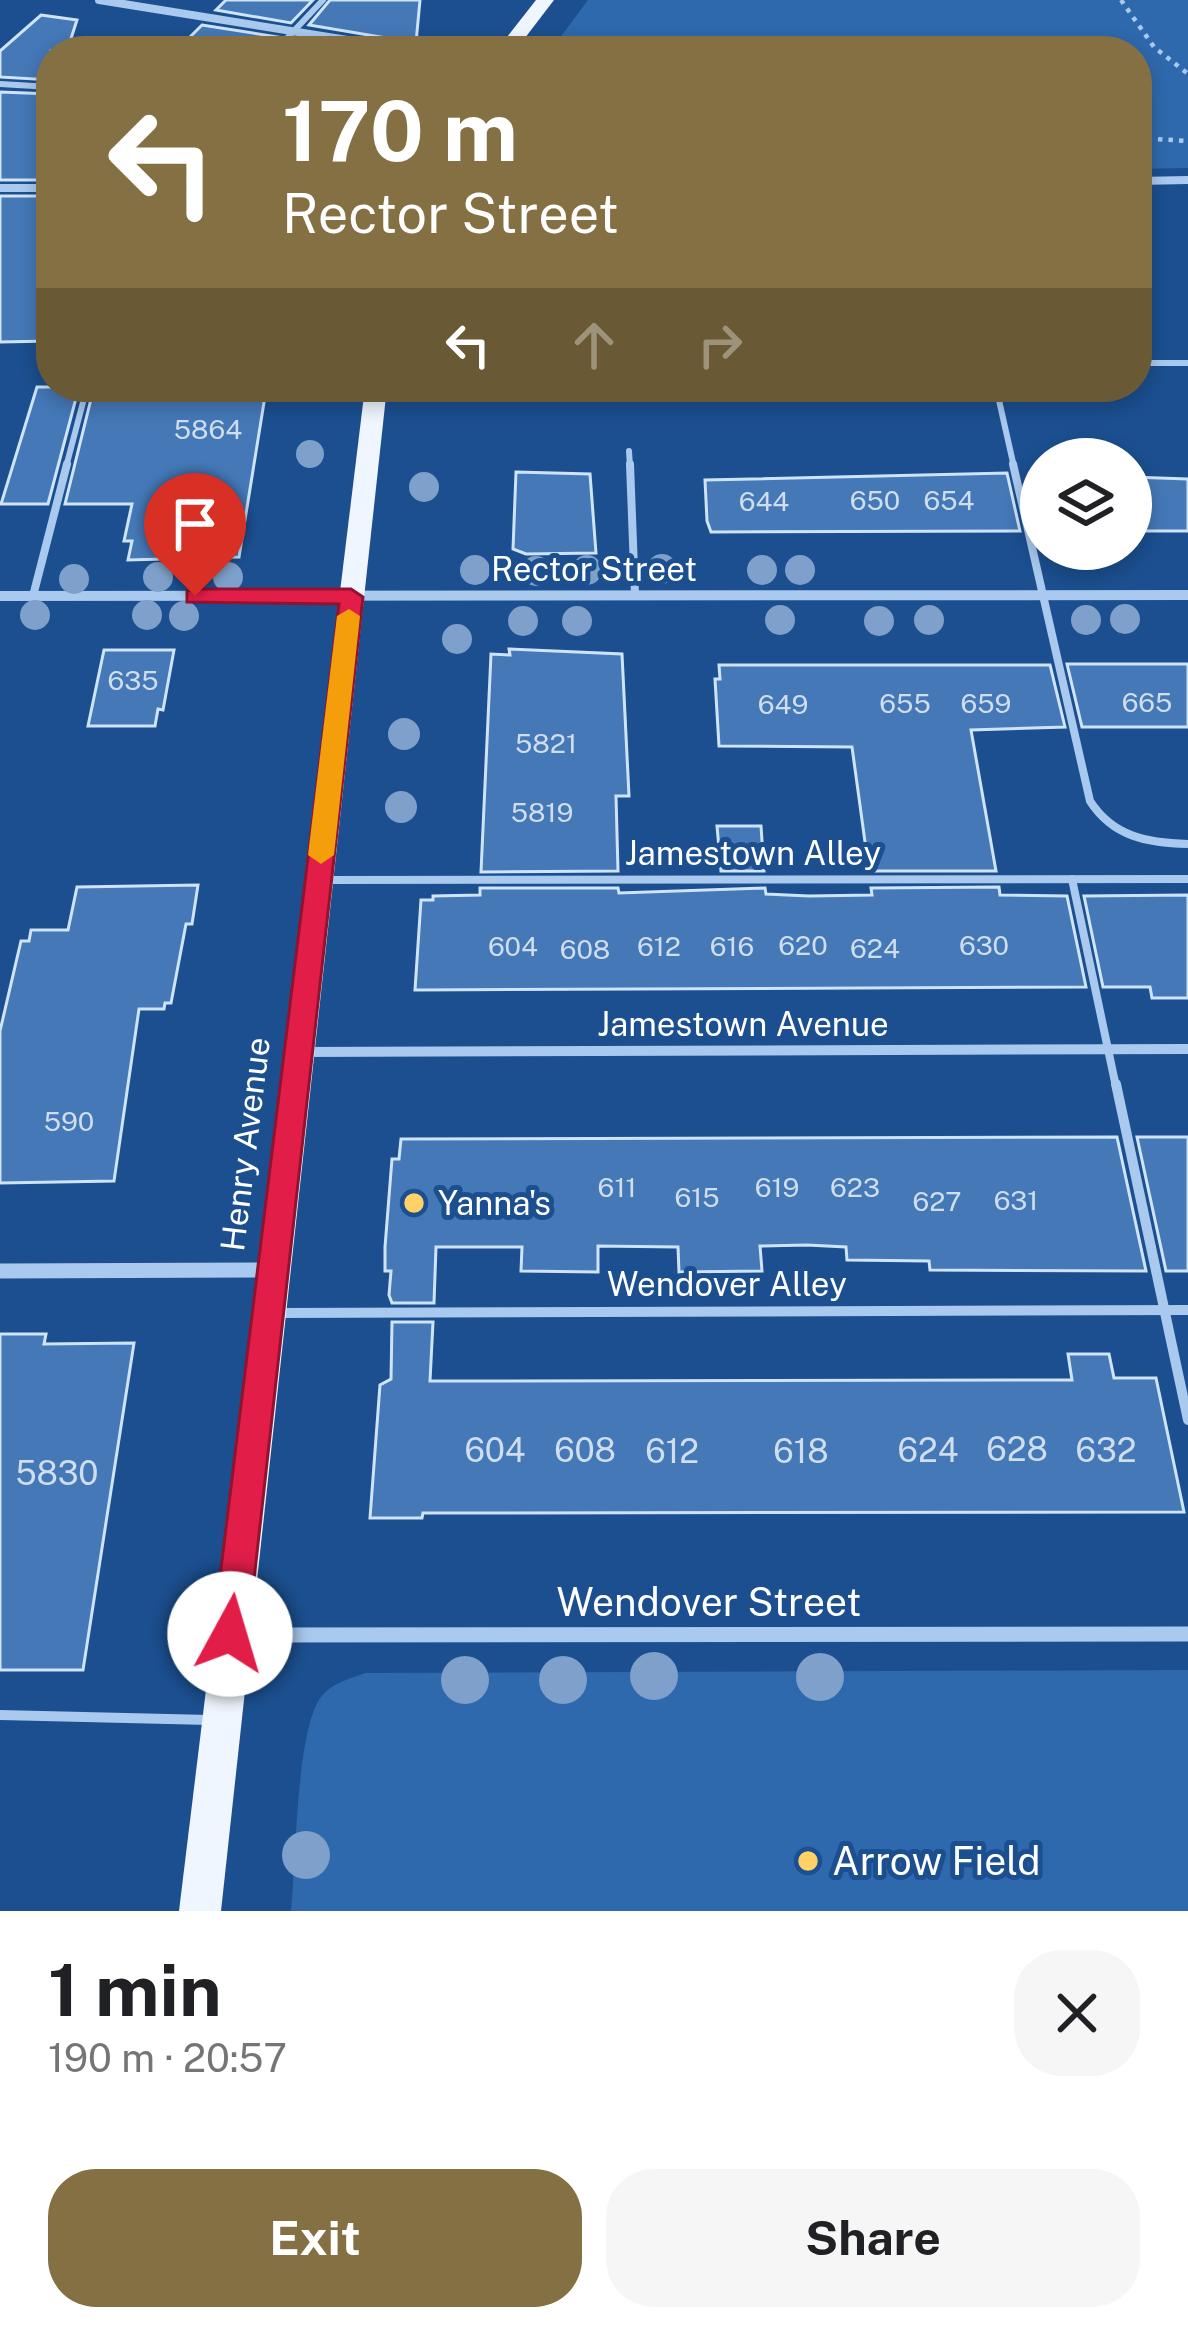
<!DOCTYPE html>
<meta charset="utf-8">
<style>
:root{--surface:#fff;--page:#f6f6f6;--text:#202124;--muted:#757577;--accent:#847042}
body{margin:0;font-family:"Public Sans",sans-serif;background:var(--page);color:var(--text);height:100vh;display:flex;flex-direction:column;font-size:45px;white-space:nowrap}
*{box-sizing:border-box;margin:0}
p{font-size:39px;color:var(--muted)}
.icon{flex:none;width:66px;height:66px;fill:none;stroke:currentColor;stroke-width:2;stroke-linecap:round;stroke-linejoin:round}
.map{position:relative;height:1911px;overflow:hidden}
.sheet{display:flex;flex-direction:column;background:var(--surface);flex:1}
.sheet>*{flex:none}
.guide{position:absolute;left:36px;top:36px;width:1116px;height:366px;border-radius:48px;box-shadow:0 6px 18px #0003;background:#847042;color:#fff;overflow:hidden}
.controls{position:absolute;left:1020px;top:438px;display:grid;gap:24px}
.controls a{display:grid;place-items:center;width:132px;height:132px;border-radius:50%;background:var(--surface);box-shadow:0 6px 18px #0003;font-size:60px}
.pin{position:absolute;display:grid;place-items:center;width:102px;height:102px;color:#fff;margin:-123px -51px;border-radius:50% 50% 50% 0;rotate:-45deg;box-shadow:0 0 12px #0007}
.pin .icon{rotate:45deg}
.me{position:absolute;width:132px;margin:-66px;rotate:6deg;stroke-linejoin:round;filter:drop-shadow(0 0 9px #0008)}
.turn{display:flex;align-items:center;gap:42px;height:252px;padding:0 48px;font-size:54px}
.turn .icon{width:156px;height:156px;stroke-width:2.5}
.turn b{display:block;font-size:84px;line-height:102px}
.lanes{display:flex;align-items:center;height:114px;padding:0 48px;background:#0003;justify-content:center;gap:60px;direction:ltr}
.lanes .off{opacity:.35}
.round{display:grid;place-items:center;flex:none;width:126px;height:126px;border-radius:48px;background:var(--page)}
.head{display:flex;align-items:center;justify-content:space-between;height:204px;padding:0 48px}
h1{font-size:72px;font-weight:700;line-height:90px}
.cta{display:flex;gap:24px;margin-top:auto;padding:24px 48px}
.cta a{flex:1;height:138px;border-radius:48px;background:var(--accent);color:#fff;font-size:48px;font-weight:700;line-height:138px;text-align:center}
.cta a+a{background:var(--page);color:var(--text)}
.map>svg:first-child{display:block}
.green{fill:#2e69ad}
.building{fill:#4478b7;stroke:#cfe3fa;stroke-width:3}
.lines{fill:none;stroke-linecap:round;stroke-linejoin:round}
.path{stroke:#a9c9ee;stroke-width:4.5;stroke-dasharray:4.5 6;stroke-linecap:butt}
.lane-far2{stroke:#a9c9ee;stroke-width:6}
.lane-far1{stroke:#a9c9ee;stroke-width:8}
.lane{stroke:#a9c9ee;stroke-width:10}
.street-far2{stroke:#a9c9ee;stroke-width:8}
.street-far1{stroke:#a9c9ee;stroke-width:10}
.street{stroke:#a9c9ee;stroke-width:15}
.primary{fill:#f0f6ff;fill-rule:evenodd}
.tree{fill:#7ea0ca}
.route{fill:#e11d48;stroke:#92132f;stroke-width:3}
.slow{fill:#f59e0b}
.poi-dot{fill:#ffd166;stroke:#1b4f8f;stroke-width:4.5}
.labels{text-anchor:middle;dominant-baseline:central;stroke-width:10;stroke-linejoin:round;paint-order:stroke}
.number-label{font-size:27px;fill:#d0dded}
.street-label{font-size:33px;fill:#fff;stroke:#1b4f8f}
.poi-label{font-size:33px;fill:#fff;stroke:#1b4f8f;text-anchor:start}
.near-number-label{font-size:33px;fill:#d0dded}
.near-street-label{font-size:39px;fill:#fff;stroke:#1b4f8f}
.near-poi-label{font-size:39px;fill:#fff;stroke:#1b4f8f;text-anchor:start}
</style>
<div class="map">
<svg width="1188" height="1911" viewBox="0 0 1188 1911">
<rect width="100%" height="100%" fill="#1b4f8f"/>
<g class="green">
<path d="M588 0H1188V168L1137 169V51H550Z"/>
<path d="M1188 1670V1911H291C296 1862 296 1737 319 1700 330 1683 349 1679 366 1673Z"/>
</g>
<g class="building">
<path d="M226 0H313L291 23 216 10Z"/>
<path d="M330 0H420L416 43 309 25Z"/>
<path d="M41 15 77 20 67 51H51V80L0 77V51Z"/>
<path d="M202 25 278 37 268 51H176Z"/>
<path d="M0 92 51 94V180H0Z"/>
<path d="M0 196H51V341L0 342Z"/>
<path d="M37 387H79L48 504H1Z"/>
<path d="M94 387 266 390 239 557 128 560 132 541H124L132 504H65Z"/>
<path d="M516 472 590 474 596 553 526 554 513 549Z"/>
<path d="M1007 473 1020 531 711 532 707 521 705 480Z"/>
<path d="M1131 477 1188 479V531H1131Z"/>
<path d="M509 649 622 654 629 796H616L618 871 481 872 491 654 510 655Z"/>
<path d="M104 650H174L163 710 158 709 155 726H88Z"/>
<path d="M1067 664H1188V727H1082Z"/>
<path d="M719 665H1050L1065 727 971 730 996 871H869L852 747 719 746 715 679H720Z"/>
<path d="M717 826H761L764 871H721Z"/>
<path d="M198 885 192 924H186L171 1003H165L164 1009H139L114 1181 0 1183V1031L21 941H29L31 930H68L77 887Z"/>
<path d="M999 887 1000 895 1067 896 1086 987 415 990 421 900H433V896L480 895V888H618L619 893 765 888 766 894 809 896 872 895 871 888Z"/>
<path d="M1188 895V998H1152L1150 987H1103L1084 896Z"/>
<path d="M1117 1137 1146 1271 930 1270 929 1261 847 1260 846 1247 807 1245 760 1246 762 1271 679 1272 678 1247 598 1246V1272L521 1271 522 1247H436L434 1303H392L389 1295 391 1271H385V1247L392 1159H399L401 1139Z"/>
<path d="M1137 1137H1188V1271H1166Z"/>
<path d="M392 1322H433L430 1381 1072 1380 1068 1354H1109L1114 1378H1156L1184 1512 423 1513 422 1518H370L380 1385 391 1379Z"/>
<path d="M0 1334H46L44 1344 134 1343 83 1670H0Z"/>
</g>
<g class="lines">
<g class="path">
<path d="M1121 0 1154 47 1188 74"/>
<path d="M1137 138 1188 141"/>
</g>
<g class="lane-far2">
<path d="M275 51 323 0"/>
<path d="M0 84 51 87"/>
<path d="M1137 363H1188"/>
<path d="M996 387 1014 467"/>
<path d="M629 451 630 467"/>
<path d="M66 467 87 387"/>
</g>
<g class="lane-far1">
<path d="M630 464 635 595"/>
<path d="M1013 464 1090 801C1113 837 1148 843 1188 844"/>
<path d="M33 596 67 464"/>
<path d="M1072 879 1116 1087"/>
<path d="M324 880 1188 879"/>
</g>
<g class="lane">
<path d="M1116 1084 1188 1420"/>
<path d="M278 1313 1188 1310"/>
<path d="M0 1715 210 1720"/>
</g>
<g class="street-far2">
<path d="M99 0 416 51"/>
<path d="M1137 181 1188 180"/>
<path d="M0 188H51"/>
</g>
<g class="street-far1">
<path d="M0 596 1188 595"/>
<path d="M301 1052 1188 1049"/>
</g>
<g class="street">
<path d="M0 1271 269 1270"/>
<path d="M235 1635 1188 1634"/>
</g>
<g class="primary">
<path d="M536 0H554L515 51H496Z"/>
<path d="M365 387H387L221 1911H179Z"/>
</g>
</g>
<g class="tree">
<circle cx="310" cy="454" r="14"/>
<circle cx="424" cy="487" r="15"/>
<circle cx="662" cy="569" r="15"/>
<circle cx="475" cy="570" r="15"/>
<circle cx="587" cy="570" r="15"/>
<circle cx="762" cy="570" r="15"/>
<circle cx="800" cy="570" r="15"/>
<circle cx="536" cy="571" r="15"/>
<circle cx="158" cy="577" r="15"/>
<circle cx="228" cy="577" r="15"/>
<circle cx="74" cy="579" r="15"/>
<circle cx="35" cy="615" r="15"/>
<circle cx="147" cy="615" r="15"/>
<circle cx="184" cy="616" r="15"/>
<circle cx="1125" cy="619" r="15"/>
<circle cx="780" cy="620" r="15"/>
<circle cx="929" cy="620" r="15"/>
<circle cx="1086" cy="620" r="15"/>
<circle cx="523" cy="621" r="15"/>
<circle cx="577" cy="621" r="15"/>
<circle cx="879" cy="621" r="15"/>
<circle cx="457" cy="639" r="15"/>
<circle cx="404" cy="734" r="16"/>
<circle cx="401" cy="807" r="16"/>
<circle cx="654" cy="1676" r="24"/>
<circle cx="820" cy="1677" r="24"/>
<circle cx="465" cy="1680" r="24"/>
<circle cx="563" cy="1680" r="24"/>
<circle cx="306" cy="1855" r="24"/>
</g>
<path class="route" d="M195 589H351L363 597 248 1634 243 1647 230 1652 218 1647 213 1634 339 604 187 602V591Z"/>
<path class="slow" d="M349 609 360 616 334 855 321 864 308 855 337 616Z"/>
<g class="poi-dot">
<circle cx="414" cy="1203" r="12"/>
<circle cx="808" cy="1861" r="12"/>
</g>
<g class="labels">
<g class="number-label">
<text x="208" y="429">5864</text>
<text x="875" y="500">650</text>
<text x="949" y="500">654</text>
<text x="764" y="501">644</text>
<text x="133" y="680">635</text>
<text x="1147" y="702">665</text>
<text x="905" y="703">655</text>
<text x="986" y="703">659</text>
<text x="783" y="704">649</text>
<text x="546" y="743">5821</text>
<text x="542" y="812">5819</text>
<text x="803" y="945">620</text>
<text x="984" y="945">630</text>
<text x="513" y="946">604</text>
<text x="659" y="946">612</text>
<text x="732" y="946">616</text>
<text x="875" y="948">624</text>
<text x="585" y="949">608</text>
<text x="69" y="1121">590</text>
<text x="617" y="1187">611</text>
<text x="777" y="1187">619</text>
<text x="855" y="1187">623</text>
<text x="697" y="1197">615</text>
<text x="1016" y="1200">631</text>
<text x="937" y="1201">627</text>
</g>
<g class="street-label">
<text x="594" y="569">Rector Street</text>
<text x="753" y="853">Jamestown Alley</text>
<text x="743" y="1024">Jamestown Avenue</text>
<text transform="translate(245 1144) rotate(-83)">Henry Avenue</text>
<text x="727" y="1284">Wendover Alley</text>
</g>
<g class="poi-label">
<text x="438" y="1203">Yanna's</text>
</g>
<g class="near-number-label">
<text x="1017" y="1449">628</text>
<text x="495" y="1450">604</text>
<text x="585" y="1450">608</text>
<text x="928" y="1450">624</text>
<text x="1106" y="1450">632</text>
<text x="672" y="1451">612</text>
<text x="801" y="1451">618</text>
<text x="57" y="1473">5830</text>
</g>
<g class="near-street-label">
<text x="709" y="1602">Wendover Street</text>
</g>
<g class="near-poi-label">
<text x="832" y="1861">Arrow Field</text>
</g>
</g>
</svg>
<div class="controls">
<a><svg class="icon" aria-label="layers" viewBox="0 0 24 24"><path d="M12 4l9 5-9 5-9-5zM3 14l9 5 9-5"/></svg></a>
</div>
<div class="pin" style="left:195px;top:596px;background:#d93025"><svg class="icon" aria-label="arrive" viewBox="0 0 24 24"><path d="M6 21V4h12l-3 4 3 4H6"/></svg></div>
<svg class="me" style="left:230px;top:1634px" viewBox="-20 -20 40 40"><circle r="19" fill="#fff"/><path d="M0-13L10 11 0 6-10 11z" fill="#e11d48"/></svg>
<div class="guide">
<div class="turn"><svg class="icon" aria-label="left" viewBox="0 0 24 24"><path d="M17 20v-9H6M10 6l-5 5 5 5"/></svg><div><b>170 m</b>Rector Street</div></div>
<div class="lanes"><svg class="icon" aria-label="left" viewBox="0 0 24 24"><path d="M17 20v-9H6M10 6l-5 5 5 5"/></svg><svg class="icon off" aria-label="ahead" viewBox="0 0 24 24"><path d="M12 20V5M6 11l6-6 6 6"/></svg><svg class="icon off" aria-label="right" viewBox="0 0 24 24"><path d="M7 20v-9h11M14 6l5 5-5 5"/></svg></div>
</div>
</div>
<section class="sheet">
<div class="head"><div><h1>1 min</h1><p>190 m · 20:57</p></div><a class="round"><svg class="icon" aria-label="close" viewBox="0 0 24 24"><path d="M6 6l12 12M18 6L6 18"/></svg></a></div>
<div class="cta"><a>Exit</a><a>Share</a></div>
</section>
